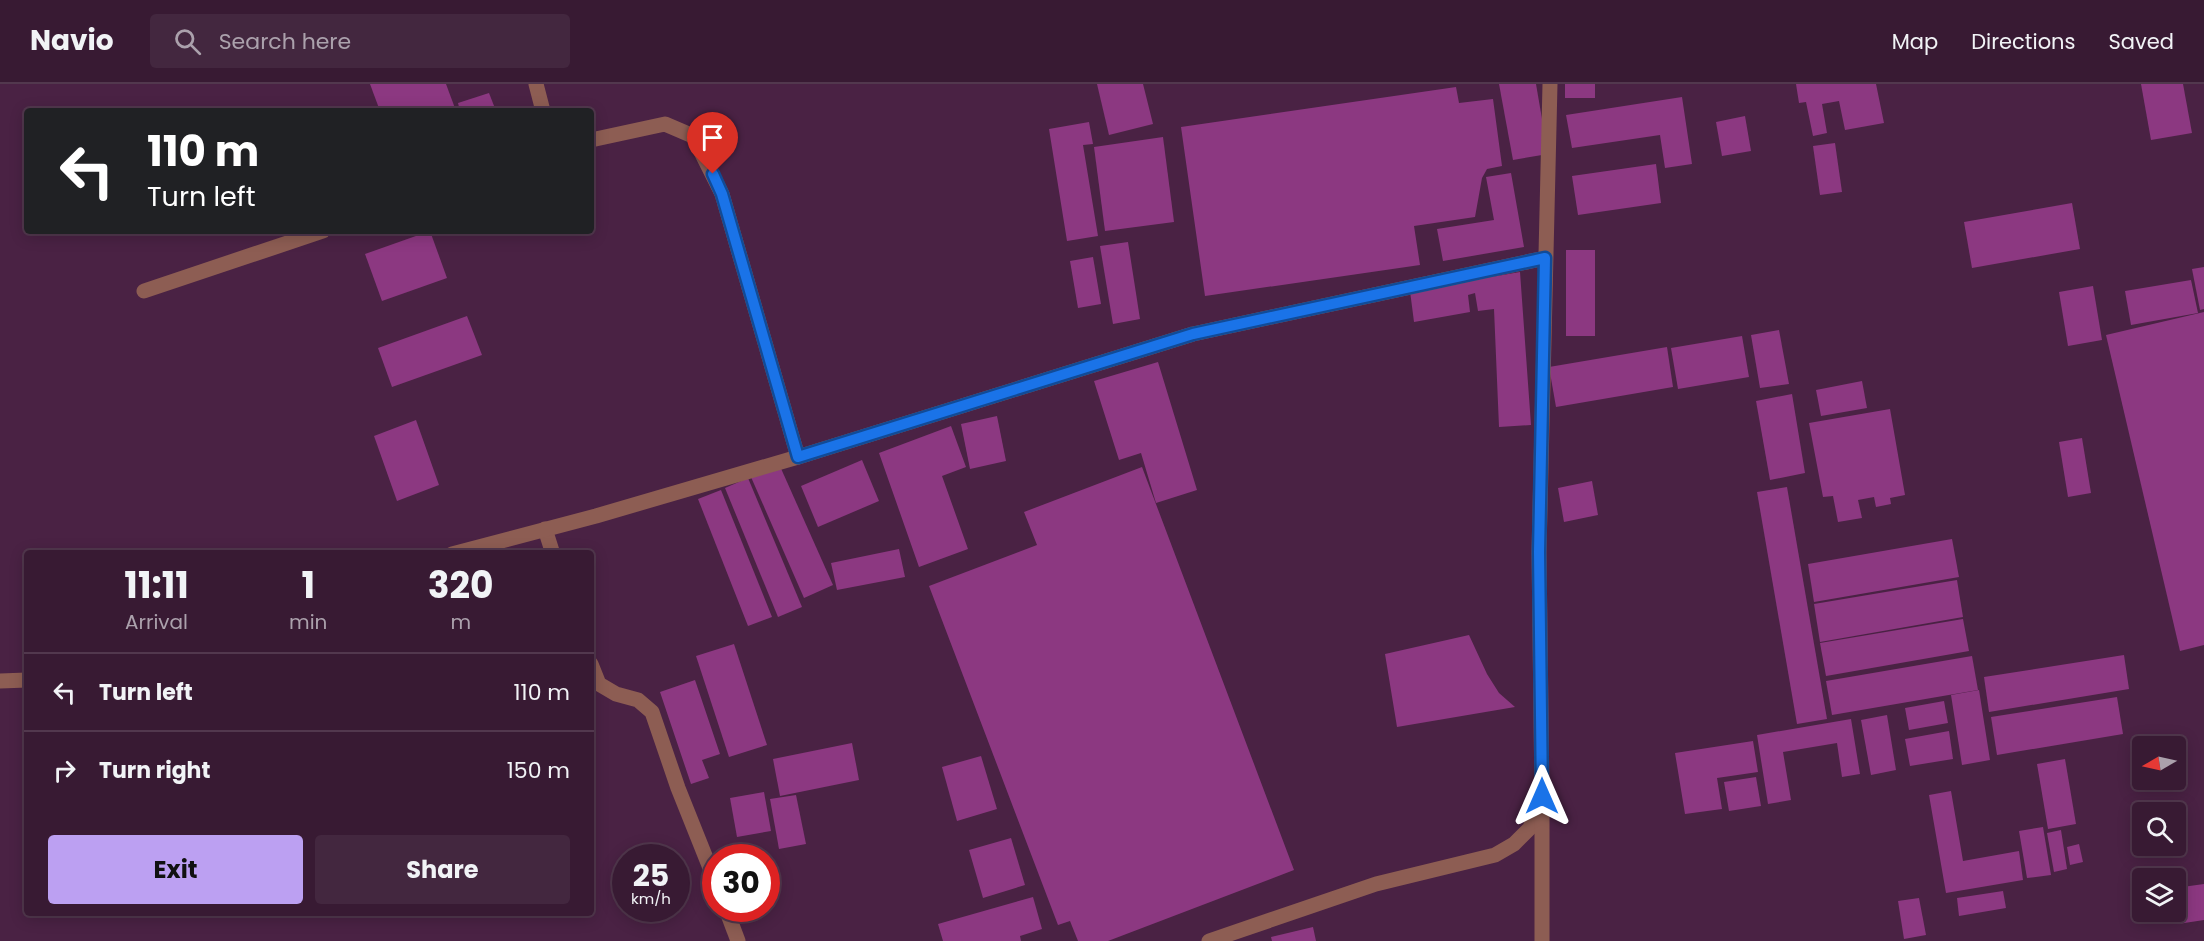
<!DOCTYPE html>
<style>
:root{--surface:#381a33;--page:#43273f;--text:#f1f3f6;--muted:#aba1ac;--line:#52384e;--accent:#bca0f2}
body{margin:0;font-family:Poppins,sans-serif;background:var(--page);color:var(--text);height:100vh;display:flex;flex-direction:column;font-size:22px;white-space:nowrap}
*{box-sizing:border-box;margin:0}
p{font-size:20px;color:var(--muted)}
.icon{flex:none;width:33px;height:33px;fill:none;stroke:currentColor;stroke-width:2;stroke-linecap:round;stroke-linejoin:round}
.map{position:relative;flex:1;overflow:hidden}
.panel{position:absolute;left:24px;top:466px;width:570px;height:366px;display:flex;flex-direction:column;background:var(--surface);border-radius:6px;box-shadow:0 3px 15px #0003,0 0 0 2px var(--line)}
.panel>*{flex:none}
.top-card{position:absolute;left:24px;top:24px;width:570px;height:126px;border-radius:6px;box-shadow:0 3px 15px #0003,0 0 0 2px var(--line);background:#202124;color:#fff;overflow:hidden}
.needle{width:39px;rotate:261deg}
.buttons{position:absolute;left:2132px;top:652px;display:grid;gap:12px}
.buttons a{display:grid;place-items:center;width:54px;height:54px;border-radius:6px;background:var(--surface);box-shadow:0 3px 15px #0003,0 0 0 2px var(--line);font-size:30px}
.speed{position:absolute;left:612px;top:760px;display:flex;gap:12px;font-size:30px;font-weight:700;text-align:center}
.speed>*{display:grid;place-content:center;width:78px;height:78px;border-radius:50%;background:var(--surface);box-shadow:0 3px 15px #0003,0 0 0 2px var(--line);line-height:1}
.speed small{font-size:15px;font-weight:400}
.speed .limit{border:9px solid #d22;background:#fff;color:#111}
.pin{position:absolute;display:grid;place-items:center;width:51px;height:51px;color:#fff;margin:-62px -26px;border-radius:50% 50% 50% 0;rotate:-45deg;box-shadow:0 0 6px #0007}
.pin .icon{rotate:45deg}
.me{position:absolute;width:66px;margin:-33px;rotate:0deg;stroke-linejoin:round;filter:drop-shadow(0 0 4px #0008)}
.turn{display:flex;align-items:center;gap:21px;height:126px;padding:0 24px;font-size:27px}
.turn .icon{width:78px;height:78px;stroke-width:2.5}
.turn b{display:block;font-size:42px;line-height:51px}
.eta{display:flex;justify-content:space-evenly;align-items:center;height:102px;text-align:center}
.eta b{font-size:36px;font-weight:700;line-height:42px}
.action{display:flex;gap:12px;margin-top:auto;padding:12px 24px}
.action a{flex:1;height:69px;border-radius:6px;background:var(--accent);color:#111;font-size:24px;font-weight:700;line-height:69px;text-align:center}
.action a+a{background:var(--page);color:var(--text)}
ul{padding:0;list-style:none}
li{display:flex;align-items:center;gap:18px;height:78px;padding:0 24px;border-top:2px solid var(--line)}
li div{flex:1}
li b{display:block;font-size:22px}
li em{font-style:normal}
header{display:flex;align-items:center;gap:36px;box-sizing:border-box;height:84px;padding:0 30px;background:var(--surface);border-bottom:2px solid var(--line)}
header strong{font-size:28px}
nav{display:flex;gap:33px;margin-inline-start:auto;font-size:21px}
.search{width:420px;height:54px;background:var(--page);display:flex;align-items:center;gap:15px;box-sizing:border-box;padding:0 21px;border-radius:6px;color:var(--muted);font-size:22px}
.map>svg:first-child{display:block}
.building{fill:#8c3881}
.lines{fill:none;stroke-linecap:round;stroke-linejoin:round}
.street{stroke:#8d5d53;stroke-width:15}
.route-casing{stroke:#114b97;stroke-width:15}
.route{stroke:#1a73e8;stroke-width:10}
</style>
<header>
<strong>Navio</strong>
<div class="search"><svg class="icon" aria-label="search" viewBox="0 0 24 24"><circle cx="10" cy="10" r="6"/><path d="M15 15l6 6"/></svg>Search here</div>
<nav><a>Map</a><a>Directions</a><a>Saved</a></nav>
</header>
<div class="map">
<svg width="2204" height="857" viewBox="0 0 2204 857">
<rect width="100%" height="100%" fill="#4a2244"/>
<g class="building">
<path d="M370 0H446L456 27H380Z"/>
<path d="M1097 0H1143L1153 40 1109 51Z"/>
<path d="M1499 0H1536L1548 70 1513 76Z"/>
<rect x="1565" y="0" width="30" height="14"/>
<path d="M1796 0H1876L1884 39 1845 46 1839 17 1822 20 1827 49 1813 52 1806 18 1799 19Z"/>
<path d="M2141 0H2183L2192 49 2151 56Z"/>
<path d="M1456 3 1459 19 1493 15 1502 82 1487 85 1482 94 1475 133 1414 142 1420 181 1205 212 1181 43Z"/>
<path d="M489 9 496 27H460L458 19Z"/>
<path d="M1682 13 1692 80 1665 84 1660 51 1572 64 1566 31Z"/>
<path d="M1745 32 1751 67 1722 72 1716 38Z"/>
<path d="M1089 38 1093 60 1083 61 1098 152 1067 157 1049 45Z"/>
<path d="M1163 53 1174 138 1105 147 1094 63Z"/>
<path d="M1835 59 1842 108 1820 111 1813 62Z"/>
<path d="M1656 80 1661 119 1578 131 1572 92Z"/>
<path d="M1511 89 1524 163 1443 177 1437 145 1494 136 1486 93Z"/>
<path d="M2072 119 2080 165 1972 184 1964 138Z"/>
<path d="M430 147 447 194 382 217 365 170Z"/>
<path d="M1128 158 1140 235 1113 240 1100 162Z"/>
<rect x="1566" y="166" width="29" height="86"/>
<path d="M1093 173 1101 220 1078 224 1070 177Z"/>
<path d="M2204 183V225L2200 226 2192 185Z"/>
<path d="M1520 188 1531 341 1499 343 1494 225 1478 227 1475 209 1468 211 1470 228 1414 238 1410 207Z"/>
<path d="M2191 196 2198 229 2131 241 2125 207Z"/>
<path d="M2093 202 2102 256 2068 262 2059 208Z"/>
<path d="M2204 228V561L2180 567 2106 251Z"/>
<path d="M467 232 482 271 392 303 378 264Z"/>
<path d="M1779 246 1789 300 1760 304 1751 251Z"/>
<path d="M1742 252 1749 293 1678 305 1671 264Z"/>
<path d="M1667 263 1673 303 1556 323 1549 283Z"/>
<path d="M1158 278 1197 406 1156 419 1141 369 1119 376 1094 297Z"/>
<path d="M1862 297 1867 324 1821 332 1816 306Z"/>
<path d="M1792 310 1805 389 1770 396 1756 317Z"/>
<path d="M1890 325 1905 411 1890 414 1891 420 1876 423 1874 413 1858 416 1862 434 1838 438 1833 412 1823 413 1809 339Z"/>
<path d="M997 332 1006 377 970 385 961 340Z"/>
<path d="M416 336 439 401 397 417 374 352Z"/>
<path d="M951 342 966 383 942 392 968 465 919 483 879 369Z"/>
<path d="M2082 354 2091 409 2068 413 2059 358Z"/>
<path d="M862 376 879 417 818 443 801 402Z"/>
<path d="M779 380 833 501 804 514 751 393Z"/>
<path d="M1142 383 1294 786 1108 857H1078L1070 837 1058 841 929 502 1037 461 1024 428Z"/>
<path d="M748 394 802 523 778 533 725 404Z"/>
<path d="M1592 397 1598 431 1564 438 1558 404Z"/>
<path d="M1787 403 1827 635 1797 640 1757 408Z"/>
<path d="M721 406 772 533 748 542 698 415Z"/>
<path d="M1952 455 1959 493 1814 518 1808 480Z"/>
<path d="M899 465 905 493 837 506 831 479Z"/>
<path d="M1957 496 1963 533 1820 558 1814 520Z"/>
<path d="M1963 535 1969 567 1826 592 1820 559Z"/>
<path d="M1469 551 1487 590 1499 609 1515 623 1397 643 1385 570Z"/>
<path d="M734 560 767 661 729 673 696 572Z"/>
<path d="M2124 571 2129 605 1989 628 1984 593Z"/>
<path d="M1972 572 1978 606 1832 631 1826 597Z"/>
<path d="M695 596 720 670 702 676 709 694 691 700 660 608Z"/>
<path d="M1979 606 1990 676 1962 681 1951 611Z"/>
<path d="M2117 613 2123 650 1997 671 1991 633Z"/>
<path d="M1944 617 1948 639 1909 646 1905 624Z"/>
<path d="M1887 631 1896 686 1871 691 1861 636Z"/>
<path d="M1851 635 1860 690 1842 693 1837 659 1783 668 1791 716 1768 720 1757 651Z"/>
<path d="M1949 647 1953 675 1910 682 1905 655Z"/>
<path d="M1753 657 1758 688 1717 694 1722 725 1685 730 1675 669Z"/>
<path d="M852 659 859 696 780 712 773 675Z"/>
<path d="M981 672 997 725 957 737 942 683Z"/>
<path d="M2065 675 2076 740 2048 745 2037 680Z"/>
<path d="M1756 693 1761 722 1729 727 1724 698Z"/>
<path d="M1951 707 1963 777 2019 767 2023 796 1946 809 1929 711Z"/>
<path d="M764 708 771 747 737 753 730 714Z"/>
<path d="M796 711 806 760 779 765 770 715Z"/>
<path d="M2043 743 2051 791 2027 794 2019 747Z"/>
<path d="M2061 746 2067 785 2054 788 2047 749Z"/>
<path d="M1011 754 1025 801 983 814 969 766Z"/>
<path d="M2079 760 2083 778 2070 781 2067 763Z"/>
<path d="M2204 800V836L2178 840 2175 804Z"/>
<path d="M2003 807 2006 824 1959 832 1957 814Z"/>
<path d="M1033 813 1042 845 1020 852 1021 857H943L938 840Z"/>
<path d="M1919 814 1926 851 1904 855 1898 817Z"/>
<path d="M1313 843 1316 857H1272L1271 853Z"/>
</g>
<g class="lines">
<g class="street">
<path d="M536 0 543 27"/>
<path d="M591 56 665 40 693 52 722 110 798 373"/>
<path d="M144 207 323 147"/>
<path d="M545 445 553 470"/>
<path d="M452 470 596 432 798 373 1193 250 1545 174"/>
<path d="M591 580 599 600 616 610 638 616 652 628 678 704 716 799"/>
<path d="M0 597 27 596"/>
<path d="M726 825 738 857"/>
<path d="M1209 857 1376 800 1495 771 1514 760 1530 744 1542 712 1539 468 1550 0"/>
<path d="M1542 857V722"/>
</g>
</g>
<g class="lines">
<defs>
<path id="route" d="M713 90 722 110 798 373 1193 250 1545 174 1539 468 1542 712"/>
</defs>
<use href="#route" class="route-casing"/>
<use href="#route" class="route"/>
</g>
</svg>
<div class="buttons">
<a><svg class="needle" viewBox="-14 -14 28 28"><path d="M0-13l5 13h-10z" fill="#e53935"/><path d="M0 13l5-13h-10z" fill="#aba1ac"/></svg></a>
<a><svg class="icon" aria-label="search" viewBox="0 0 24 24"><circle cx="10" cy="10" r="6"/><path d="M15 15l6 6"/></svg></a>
<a><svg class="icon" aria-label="layers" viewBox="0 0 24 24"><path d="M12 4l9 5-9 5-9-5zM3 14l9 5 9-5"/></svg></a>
</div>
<div class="speed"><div>25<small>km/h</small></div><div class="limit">30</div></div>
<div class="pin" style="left:713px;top:90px;background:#d93025"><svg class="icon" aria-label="arrive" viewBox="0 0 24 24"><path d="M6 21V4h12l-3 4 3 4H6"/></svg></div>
<svg class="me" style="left:1542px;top:712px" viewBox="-20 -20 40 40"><path d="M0-17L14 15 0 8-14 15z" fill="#1a73e8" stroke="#fff" stroke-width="4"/></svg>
<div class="top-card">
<div class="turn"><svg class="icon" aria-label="left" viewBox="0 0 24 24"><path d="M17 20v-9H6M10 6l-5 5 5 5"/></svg><div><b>110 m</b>Turn left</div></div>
</div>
<section class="panel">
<div class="eta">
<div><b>11:11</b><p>Arrival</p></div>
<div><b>1</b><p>min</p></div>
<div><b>320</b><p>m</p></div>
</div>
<ul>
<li><svg class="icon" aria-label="left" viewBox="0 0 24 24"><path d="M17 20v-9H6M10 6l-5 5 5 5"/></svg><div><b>Turn left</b></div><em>110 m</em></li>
<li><svg class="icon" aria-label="right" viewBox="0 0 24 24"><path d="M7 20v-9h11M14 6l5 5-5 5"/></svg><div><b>Turn right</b></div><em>150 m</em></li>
</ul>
<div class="action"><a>Exit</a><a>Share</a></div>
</section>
</div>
